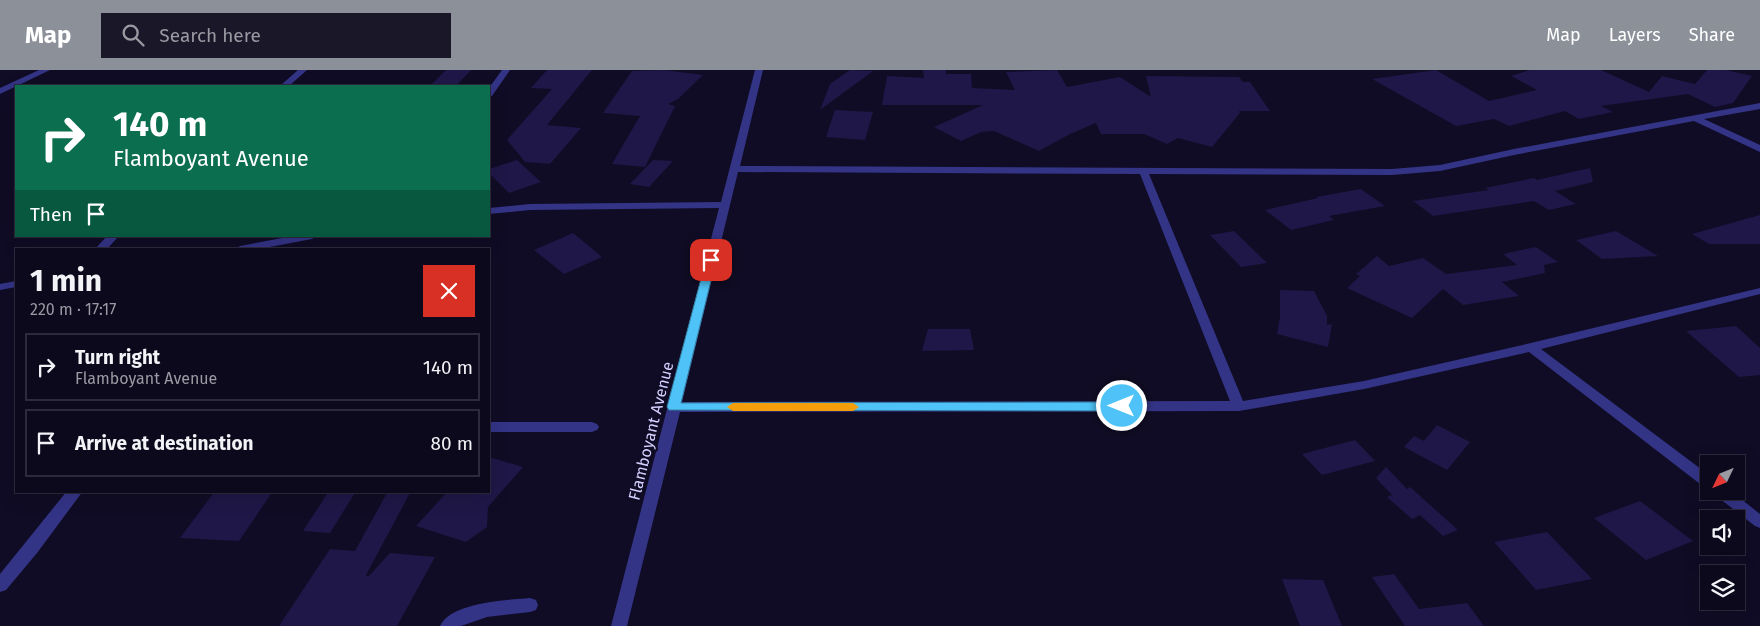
<!DOCTYPE html>
<meta charset="utf-8">
<style>
:root{--surface:#0c091c;--page:#1a1729;--text:#f1f3f6;--muted:#9a9aa3;--line:#2c2a3b;--accent:#8c9099}
body{margin:0;font-family:"Fira Sans",sans-serif;background:var(--page);color:var(--text);height:100vh;display:flex;flex-direction:column;font-size:19px;white-space:nowrap}
*{box-sizing:border-box;margin:0}
p{font-size:16px;color:var(--muted)}
.icon{flex:none;width:28px;height:28px;fill:none;stroke:currentColor;stroke-width:2;stroke-linecap:round;stroke-linejoin:round}
.map{position:relative;flex:1;overflow:hidden}
.drawer{position:absolute;left:15px;top:178px;width:475px;height:245px;display:flex;flex-direction:column;background:var(--surface);border-radius:0px;box-shadow:0 5px 20px #0002,0 0 0 1px var(--line)}
.drawer>*{flex:none}
.hud{position:absolute;left:15px;top:15px;width:475px;height:152px;border-radius:0px;box-shadow:0 5px 20px #0002,0 0 0 1px var(--line);background:#0b6e4f;color:#fff;overflow:hidden}
.needle{width:32px;rotate:227deg}
.tools{position:absolute;left:1700px;top:385px;display:grid;gap:10px}
.tools a{display:grid;place-items:center;width:45px;height:45px;border-radius:0px;background:var(--surface);box-shadow:0 5px 20px #0002,0 0 0 1px var(--line);font-size:25px}
.pin{position:absolute;display:grid;place-items:center;width:42px;height:42px;color:#fff;margin:-21px;border-radius:10px;box-shadow:0 2px 8px #0006}
.me{position:absolute;width:55px;margin:-28px;rotate:270deg;stroke-linejoin:round;filter:drop-shadow(0 0 4px #0008)}
.turn{display:flex;align-items:center;gap:18px;height:105px;padding:0 15px;font-size:22px}
.turn .icon{width:65px;height:65px;stroke-width:2.5}
.turn b{display:block;font-size:35px;line-height:42px}
.then{display:flex;align-items:center;height:48px;padding:0 15px;background:#0003;gap:10px;font-size:19px}
.round{display:grid;place-items:center;flex:none;width:52px;height:52px;border-radius:0px;background:var(--page)}
.summary{display:flex;align-items:center;justify-content:space-between;height:85px;padding:0 15px}
h1{font-size:30px;font-weight:700;line-height:38px}
ul{padding:0;list-style:none}
li{display:flex;align-items:center;gap:15px;height:68px;margin:0 10px 8px;padding:0 5px;border:2px solid var(--line);border-radius:0px}
li div{flex:1}
li b{display:block;font-size:19px}
li em{font-style:normal}
header{display:flex;align-items:center;gap:30px;box-sizing:border-box;height:70px;padding:0 25px;background:var(--accent);color:#fff}
header strong{font-size:24px}
nav{display:flex;gap:28px;margin-inline-start:auto;font-size:18px}
.search{width:350px;height:45px;background:var(--page);display:flex;align-items:center;gap:12px;box-sizing:border-box;padding:0 18px;border-radius:0px;color:var(--muted);font-size:19px}
.map>svg:first-child{display:block}
.building{fill:#1f1747}
.lines{fill:none;stroke-linecap:round;stroke-linejoin:round}
.minor{fill:#343487;fill-rule:evenodd}
.route{fill:#4fc3f7;stroke:#337fa1}
.slow{fill:#f59e0b}
.labels{text-anchor:middle;dominant-baseline:central;stroke-width:5;stroke-linejoin:round;paint-order:stroke}
.street-label{font-size:16px;fill:#d4d0ff;stroke:#100c25}
</style>
<header>
<strong>Map</strong>
<div class="search"><svg class="icon" aria-label="search" viewBox="0 0 24 24"><circle cx="10" cy="10" r="6"/><path d="M15 15l6 6"/></svg>Search here</div>
<nav><a>Map</a><a>Layers</a><a>Share</a></nav>
</header>
<div class="map">
<svg width="1760" height="556" viewBox="0 0 1760 556">
<rect width="100%" height="100%" fill="#100c25"/>
<g class="building">
<path d="M446 0H471L456 16 431 15Z"/>
<path d="M547 0H592L547 55 581 58 550 94 525 92 507 70 552 19 531 18Z"/>
<path d="M664 0 703 5 678 29 668 34 675 36 645 97 612 94 640 46 603 43 632 1Z"/>
<path d="M850 0 873 1 820 40 830 14Z"/>
<path d="M923 0H946V4H971L972 18 1015 20 1006 2 1057 0 1067 17 1120 7 1151 27 1146 6 1239 7 1243 12H1250L1270 41H1239L1240 43 1212 77 1178 68 1167 74 1144 64H1101L1096 53 1070 64 1039 81 994 61 981 62 961 71 934 57 983 35H882L887 6 924 8Z"/>
<path d="M1436 0 1489 31 1537 20 1511 6 1530 0H1601L1649 22 1662 6 1695 14 1707 0H1726L1752 6 1733 33 1715 37 1688 24 1601 36 1613 42 1579 49 1565 41 1509 56 1494 49 1456 56 1372 9Z"/>
<path d="M835 40 873 42 865 70 826 67Z"/>
<path d="M517 90 541 112 509 123 489 103V99Z"/>
<path d="M653 90 673 91 649 117 630 114Z"/>
<path d="M1590 98 1593 112 1555 121 1576 134 1549 140 1534 131 1433 146 1413 131 1489 120 1485 118 1534 108 1537 110Z"/>
<path d="M1361 119 1385 136 1329 146 1334 150 1291 160 1265 140 1318 128 1316 127Z"/>
<path d="M1760 145V174H1709L1692 164Z"/>
<path d="M1234 161 1267 193 1241 197 1210 165Z"/>
<path d="M1616 161 1658 186 1602 189 1576 170Z"/>
<path d="M573 163 602 187 564 204 534 180Z"/>
<path d="M1536 177 1558 192 1544 195 1545 203 1502 212 1519 226 1463 235 1443 219 1412 248 1347 218 1360 206 1356 204 1377 186 1389 196 1423 188 1446 204 1517 195 1503 184Z"/>
<path d="M1280 220 1314 221 1327 246V255L1332 254 1328 277 1277 264 1280 247Z"/>
<path d="M1736 256 1760 278V305L1739 307 1686 261Z"/>
<path d="M928 259H970L974 280 922 281Z"/>
<path d="M1437 355 1470 372 1447 400 1404 377 1414 366 1424 371Z"/>
<path d="M1355 370 1375 391 1322 405 1302 384Z"/>
<path d="M489 387 523 397 488 437 487 457 466 472 416 456 448 421H489Z"/>
<path d="M1386 397 1407 419 1410 417 1458 460 1443 466 1420 445 1412 449 1387 427 1392 425 1376 408Z"/>
<path d="M215 421H273L239 471 180 468Z"/>
<path d="M329 421H356L330 463 303 461Z"/>
<path d="M388 421H411L366 505 368 507 390 483 435 487 397 556H279L330 479 355 481Z"/>
<path d="M1640 431 1693 471 1646 490 1594 448Z"/>
<path d="M1547 462 1592 509 1536 520 1494 472Z"/>
<path d="M1394 504 1419 539 1467 533 1484 556H1405L1372 507Z"/>
<path d="M1282 509 1323 510 1342 556H1300Z"/>
</g>
<g class="lines">
<g class="minor">
<path d="M39 0H50L0 24V18Z"/>
<path d="M298 0H307L289 16H280Z"/>
<path d="M502 0H510L492 26H489V18Z"/>
<path d="M755 0H763L740 96 1392 99 1440 95 1514 79 1760 33V39L1704 49 1760 75V82L1694 51 1514 85 1440 101 1392 105 1149 104 1243 331 1364 311 1531 273 1760 218V224L1541 279 1709 405V418L1704 417 1529 282 1364 319 1239 341 680 342 627 556H611L719 138 530 140 489 144V138L530 134 721 132ZM738 102 1140 104 1230 331 682 332Z"/>
<path d="M107 166H119L107 179H95Z"/>
<path d="M293 166H317L312 169 259 179H235L240 176Z"/>
<path d="M16 211V217L0 220V214Z"/>
<path d="M489 352H592L597 354 599 357 597 360 592 362H489Z"/>
<path d="M67 421H83L37 483 6 520 0 522V504Z"/>
<path d="M1713 421H1731L1760 444V458L1755 456 1715 425Z"/>
<path d="M530 528 536 530 538 535 536 540 530 542 487 547 461 556H440C451 532 507 530 530 528Z"/>
</g>
</g>
<path class="route" d="M711 187 716 190 681 333 1122 332 1128 336 1122 341 669 340 667 337 706 190Z"/>
<path class="slow" d="M733 333H853L859 337 853 341H733L727 337Z"/>
<g class="labels">
<g class="street-label">
<text transform="translate(651 361) rotate(-76)">Flamboyant Avenue</text>
</g>
</g>
</svg>
<div class="tools">
<a><svg class="needle" viewBox="-14 -14 28 28"><path d="M0-13l5 13h-10z" fill="#e53935"/><path d="M0 13l5-13h-10z" fill="#9a9aa3"/></svg></a>
<a><svg class="icon" aria-label="sound" viewBox="0 0 24 24"><path d="M4 9h4l5-4v14l-5-4H4zM17 9q2 3 0 6"/></svg></a>
<a><svg class="icon" aria-label="layers" viewBox="0 0 24 24"><path d="M12 4l9 5-9 5-9-5zM3 14l9 5 9-5"/></svg></a>
</div>
<div class="pin" style="left:711px;top:190px;background:#d93025"><svg class="icon" aria-label="arrive" viewBox="0 0 24 24"><path d="M6 21V4h12l-3 4 3 4H6"/></svg></div>
<svg class="me" style="left:1122px;top:336px" viewBox="-20 -20 40 40"><circle r="17" fill="#4fc3f7" stroke="#fff" stroke-width="3"/><path d="M0-11L8 9 0 5-8 9z" fill="#fff"/></svg>
<div class="hud">
<div class="turn"><svg class="icon" aria-label="right" viewBox="0 0 24 24"><path d="M7 20v-9h11M14 6l5 5-5 5"/></svg><div><b>140 m</b>Flamboyant Avenue</div></div>
<div class="then">Then<svg class="icon" aria-label="arrive" viewBox="0 0 24 24"><path d="M6 21V4h12l-3 4 3 4H6"/></svg></div>
</div>
<section class="drawer">
<div class="summary"><div><h1>1 min</h1><p>220 m · 17:17</p></div><a class="round" style="background:#d93025;color:#fff"><svg class="icon" aria-label="close" viewBox="0 0 24 24"><path d="M6 6l12 12M18 6L6 18"/></svg></a></div>
<ul>
<li><svg class="icon" aria-label="right" viewBox="0 0 24 24"><path d="M7 20v-9h11M14 6l5 5-5 5"/></svg><div><b>Turn right</b><p>Flamboyant Avenue</p></div><em>140 m</em></li>
<li><svg class="icon" aria-label="arrive" viewBox="0 0 24 24"><path d="M6 21V4h12l-3 4 3 4H6"/></svg><div><b>Arrive at destination</b></div><em>80 m</em></li>
</ul>
</section>
</div>
